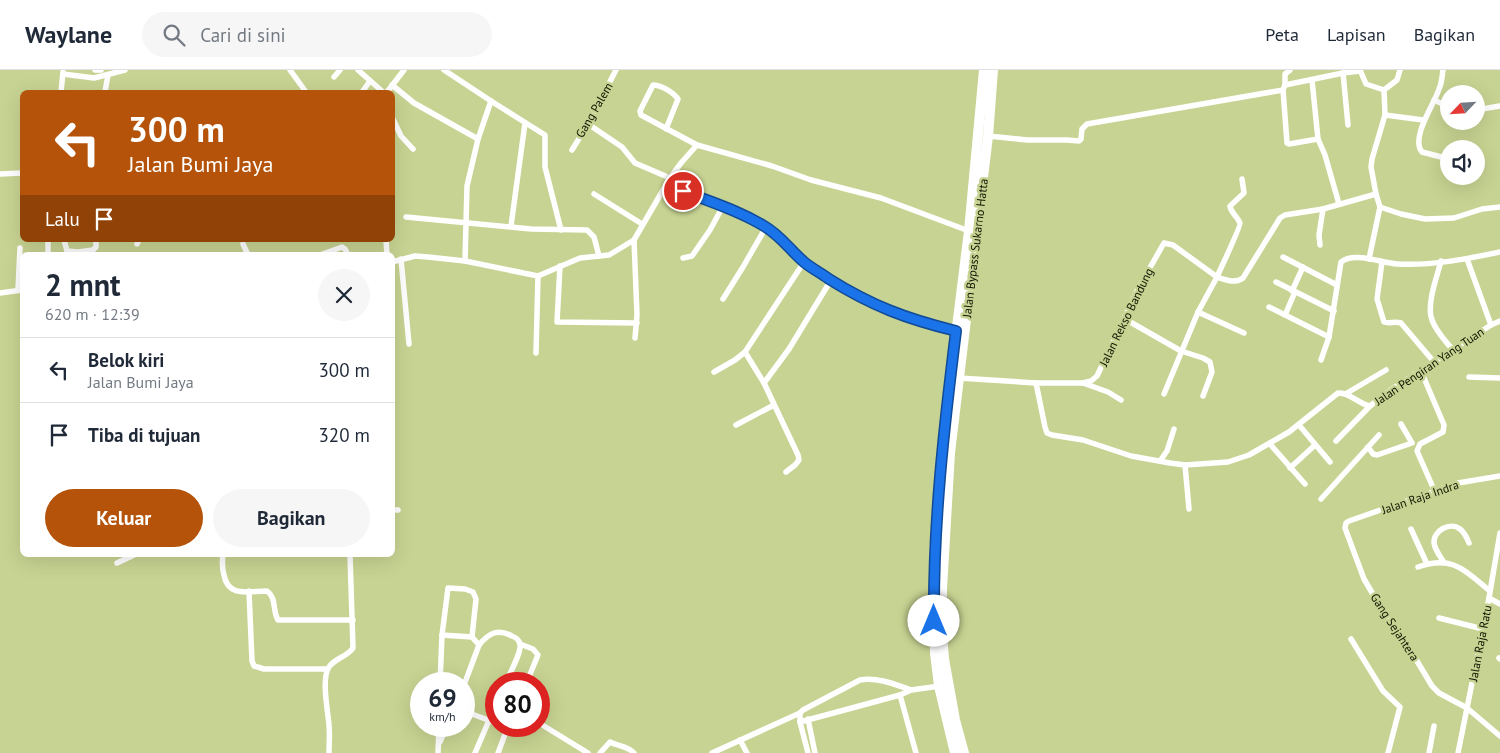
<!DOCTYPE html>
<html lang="id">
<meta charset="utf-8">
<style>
:root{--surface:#fff;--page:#f6f6f7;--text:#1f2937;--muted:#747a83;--line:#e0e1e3;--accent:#b45309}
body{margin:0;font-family:"PT Sans",sans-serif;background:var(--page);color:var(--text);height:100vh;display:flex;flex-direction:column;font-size:19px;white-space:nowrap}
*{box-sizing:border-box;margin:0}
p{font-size:16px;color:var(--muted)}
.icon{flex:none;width:28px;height:28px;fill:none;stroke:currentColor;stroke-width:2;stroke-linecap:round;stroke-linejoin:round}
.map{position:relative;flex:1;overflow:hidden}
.drawer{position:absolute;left:20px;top:182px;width:375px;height:305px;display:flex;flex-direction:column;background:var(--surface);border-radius:8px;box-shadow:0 5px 20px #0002}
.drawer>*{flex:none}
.guide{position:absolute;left:20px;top:20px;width:375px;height:152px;border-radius:8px;box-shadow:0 5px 20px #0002;background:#b45309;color:#fff;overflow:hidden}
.needle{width:32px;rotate:245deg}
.controls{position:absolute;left:1440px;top:15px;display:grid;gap:10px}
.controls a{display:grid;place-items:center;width:45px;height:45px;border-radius:50%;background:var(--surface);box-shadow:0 5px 20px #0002;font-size:25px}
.speed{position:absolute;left:410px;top:602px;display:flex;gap:10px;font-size:25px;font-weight:700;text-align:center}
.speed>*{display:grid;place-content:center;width:65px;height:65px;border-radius:50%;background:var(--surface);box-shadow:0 5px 20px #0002;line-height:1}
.speed small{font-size:12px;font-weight:400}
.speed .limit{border:8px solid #d22;background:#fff;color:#111}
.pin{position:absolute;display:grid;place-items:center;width:42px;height:42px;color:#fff;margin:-21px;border:2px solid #fff;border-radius:50%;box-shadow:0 1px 5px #0007}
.me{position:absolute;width:55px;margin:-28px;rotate:0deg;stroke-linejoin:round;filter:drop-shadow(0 0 4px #0008)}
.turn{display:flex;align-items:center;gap:18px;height:105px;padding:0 25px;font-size:22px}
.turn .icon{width:65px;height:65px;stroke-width:2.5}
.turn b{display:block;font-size:35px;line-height:42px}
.then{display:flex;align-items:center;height:48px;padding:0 25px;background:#0003;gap:10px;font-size:19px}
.round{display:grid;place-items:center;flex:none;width:52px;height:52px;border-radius:26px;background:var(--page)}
.head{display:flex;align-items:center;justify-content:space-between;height:85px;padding:0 25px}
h1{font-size:30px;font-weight:700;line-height:38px}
.button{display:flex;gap:10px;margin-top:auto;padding:10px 25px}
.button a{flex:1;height:58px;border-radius:30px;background:var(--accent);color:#fff;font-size:20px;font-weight:700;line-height:58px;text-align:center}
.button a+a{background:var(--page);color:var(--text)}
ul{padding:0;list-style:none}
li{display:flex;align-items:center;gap:15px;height:65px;padding:0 25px;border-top:1px solid var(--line)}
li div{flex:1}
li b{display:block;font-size:19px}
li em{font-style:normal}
header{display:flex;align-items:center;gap:30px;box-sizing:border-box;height:70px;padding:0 25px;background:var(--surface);border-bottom:1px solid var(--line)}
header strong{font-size:24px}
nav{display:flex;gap:28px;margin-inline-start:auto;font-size:18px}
.search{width:350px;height:45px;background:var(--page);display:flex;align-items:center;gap:12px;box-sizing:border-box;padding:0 18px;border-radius:28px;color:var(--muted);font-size:19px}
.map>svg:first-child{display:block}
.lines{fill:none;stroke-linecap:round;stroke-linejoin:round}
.street{stroke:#fff;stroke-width:5.5}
.highway{stroke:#fff;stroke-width:10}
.route-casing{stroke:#114b97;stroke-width:12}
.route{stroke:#1a73e8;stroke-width:9}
.labels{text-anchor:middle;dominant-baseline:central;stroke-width:5;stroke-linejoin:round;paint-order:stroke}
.street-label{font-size:12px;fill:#111400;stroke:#c7d392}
</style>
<header>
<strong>Waylane</strong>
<div class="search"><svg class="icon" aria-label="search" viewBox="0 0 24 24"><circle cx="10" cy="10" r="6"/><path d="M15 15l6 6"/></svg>Cari di sini</div>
<nav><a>Peta</a><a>Lapisan</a><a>Bagikan</a></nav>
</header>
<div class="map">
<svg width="1500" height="683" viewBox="0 0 1500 683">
<rect width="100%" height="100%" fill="#c7d392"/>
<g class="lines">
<g class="street">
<path d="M95 0H101"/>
<path d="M290 0 306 22"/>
<path d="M358 0 383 22"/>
<path d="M444 0 491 31 478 69 467 116 465 191"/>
<path d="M1360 0 1366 14 1384 20"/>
<path d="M1443 0C1442 6 1442 13 1439 19 1435 33 1410 68 1422 82L1449 89"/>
<path d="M1343 3 1348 55"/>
<path d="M63 4 94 8 125 0"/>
<path d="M334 7 340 0"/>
<path d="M1312 10 1318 69 1325 85 1339 134"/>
<path d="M392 15 414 33 478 69"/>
<path d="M1285 15V4L1290 0"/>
<path d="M1283 20 1287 73 1289 74 1318 69"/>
<path d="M61 22 63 2"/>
<path d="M105 22 108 5"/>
<path d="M362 22 370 11"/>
<path d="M387 22 404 0"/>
<path d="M1434 30 1449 37"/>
<path d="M491 31 545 65V97L561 160"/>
<path d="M1476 40 1500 36"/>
<path d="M1385 45 1423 50"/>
<path d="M392 47 401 66 413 79"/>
<path d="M588 54 622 77 635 93 670 108"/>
<path d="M666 59 678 29C673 22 661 15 653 15L640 41 641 45 697 75 772 96 811 110 881 128 969 161"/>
<path d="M988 66 1027 70H1067L1079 71 1081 69 1082 59 1087 54 1283 20 1285 15 1343 3 1360 1"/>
<path d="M572 80 588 54 616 0"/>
<path d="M0 104 22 103"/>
<path d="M667 114C700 128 734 138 765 156 780 166 790 181 804 192 849 228 901 247 956 261"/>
<path d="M594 124 642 154"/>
<path d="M1380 137 1401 144 1425 149 1454 148 1482 139 1500 137"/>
<path d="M406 147 531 159 587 160 594 167 599 186"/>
<path d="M511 156 525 53"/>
<path d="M48 170V185"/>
<path d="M64 170 67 181 78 182 93 180 96 177V170"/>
<path d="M386 170 387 185"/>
<path d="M634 170 637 245 635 268"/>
<path d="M137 174 139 170"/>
<path d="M243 174 248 185"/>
<path d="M1320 175 1319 165 1323 139"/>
<path d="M320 185 342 177 345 179 348 185"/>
<path d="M1283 187 1337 215"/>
<path d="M683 188 692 186 710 160 723 136"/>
<path d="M401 189 409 274"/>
<path d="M1369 189 1380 137 1376 124 1371 97 1372 89 1385 45 1384 20 1397 10 1400 0"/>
<path d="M1467 189 1491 255"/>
<path d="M1441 191C1437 207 1426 235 1432 250 1436 261 1445 271 1453 280"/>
<path d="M392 192 415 186 428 187 465 191 538 206 580 188 609 185 634 170 670 108 681 93 697 75"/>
<path d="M1382 192 1377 229 1384 252C1390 254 1394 251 1401 253L1434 292"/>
<path d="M560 196 557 252 637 253"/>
<path d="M1276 212 1334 241"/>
<path d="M18 220 20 178"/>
<path d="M1292 221 1303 197"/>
<path d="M0 223 22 220"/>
<path d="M723 229 743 197 766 157"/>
<path d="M1269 237 1329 267"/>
<path d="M1198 242 1244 263"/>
<path d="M1285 245 1295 222"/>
<path d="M1125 249 1181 281 1203 288 1210 292 1212 302 1203 326"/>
<path d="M745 282 764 313 798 385 799 390 795 395 786 402"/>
<path d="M536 283 538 206"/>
<path d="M1321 290 1329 267 1341 192C1354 181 1381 193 1397 194 1431 196 1467 189 1500 182"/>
<path d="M1421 301 1444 355 1443 362 1420 374 1417 381 1435 422"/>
<path d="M714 302 735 290 745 282 804 192"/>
<path d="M1469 307 1500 308"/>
<path d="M959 308 1036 313H1083L1091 311 1097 306 1139 217 1164 173 1173 175 1217 207C1220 200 1241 156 1240 153 1237 146 1231 143 1230 136L1244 123 1242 109"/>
<path d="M764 313 789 279 831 210"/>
<path d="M1036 313 1045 357 1047 363 1052 365 1083 370 1131 386 1170 393 1185 395 1228 392 1249 385 1289 362 1338 323C1350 322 1358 334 1370 336L1392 319 1491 255 1500 251"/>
<path d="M1083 313 1108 322 1121 330"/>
<path d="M1347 323 1386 300"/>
<path d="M1164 324 1198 242 1217 207C1226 210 1235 214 1243 208L1280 148 1285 145 1323 139 1376 124"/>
<path d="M736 355 774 335"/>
<path d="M1299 355 1330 392"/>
<path d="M1336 371 1370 336"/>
<path d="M1270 374 1305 414"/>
<path d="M1368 377 1373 384 1377 385 1412 373 1401 354"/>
<path d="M1160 391 1167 381 1174 359"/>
<path d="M1185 395 1189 439"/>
<path d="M1290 398 1315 375"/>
<path d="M1500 406 1458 413 1349 451 1346 453 1345 458 1364 509 1381 538 1405 571 1432 616 1439 623 1467 638 1500 666"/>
<path d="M1321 429 1379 365"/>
<path d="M392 440H398"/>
<path d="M1411 459 1427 494"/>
<path d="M223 485C222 492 222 498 224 505 228 528 249 521 267 521 277 528 272 540 278 550H353"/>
<path d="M1443 491C1440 486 1435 480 1434 473 1433 461 1450 451 1460 459 1464 462 1467 468 1469 473"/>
<path d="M117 493 134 485"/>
<path d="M1418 497C1453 485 1464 500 1490 521"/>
<path d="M249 521 252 591 254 596 264 599H327"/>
<path d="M1489 528 1500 534"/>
<path d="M1439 548 1483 559"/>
<path d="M442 565 472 567 479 575 464 615"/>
<path d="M1351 569 1383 621 1400 637 1388 683"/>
<path d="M520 574 533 579 538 585 526 614"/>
<path d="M479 575C489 563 498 558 512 566 515 567 519 570 520 574 522 582 509 605 505 614"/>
<path d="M1499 588 1500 589"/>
<path d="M440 614 442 565 448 518 465 519 473 522 476 529 472 567"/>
<path d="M900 625 916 683"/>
<path d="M464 641 496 653"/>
<path d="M808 649 815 683"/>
<path d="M800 652 900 625 911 620 940 616"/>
<path d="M539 653 588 683"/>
<path d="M740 670 747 683"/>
<path d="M440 672 447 656"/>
<path d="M329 683C329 674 330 665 329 655 328 642 321 608 329 597 335 588 347 587 353 578L350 485"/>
<path d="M438 683 439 656"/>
<path d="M475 683 496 634"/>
<path d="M498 683 507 659"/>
<path d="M600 683 610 672C618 676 628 676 634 683"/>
<path d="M712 683 800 643"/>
<path d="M808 683 800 652V643L803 640 860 610C878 607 894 614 911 620"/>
<path d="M1429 683 1434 656"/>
<path d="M1458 683 1489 528 1500 463"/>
</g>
<g class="highway">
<path d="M955 683 939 616 935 583 934 511 935 470 945 353 969 161 984 0"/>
<path d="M964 683 955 650 944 589 942 565V519L950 383 988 66 993 0"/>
</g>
</g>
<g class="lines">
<defs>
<path id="route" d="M683 121C710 132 738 140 764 156 780 165 790 180 804 192 811 198 821 203 829 209 872 236 907 249 956 261 944 357 933 454 934 551"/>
</defs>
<use href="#route" class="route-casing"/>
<use href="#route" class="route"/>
</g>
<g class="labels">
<g class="street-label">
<text transform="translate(594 40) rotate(-60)">Gang Palem</text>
<text transform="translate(975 178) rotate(-83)">Jalan Bypass Sukarno Hatta</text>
<text transform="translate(1126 247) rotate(-64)">Jalan Rekso Bandung</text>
<text transform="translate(1429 296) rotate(-34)">Jalan Pengiran Yang Tuan</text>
<text transform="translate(1420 427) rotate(-19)">Jalan Raja Indra</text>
<text transform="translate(1395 557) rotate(57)">Gang Sejahtera</text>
<text transform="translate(1480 573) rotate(-79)">Jalan Raja Ratu</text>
</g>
</g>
</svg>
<div class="controls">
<a><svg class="needle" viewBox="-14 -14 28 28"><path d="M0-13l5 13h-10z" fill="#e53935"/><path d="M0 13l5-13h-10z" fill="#747a83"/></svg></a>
<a><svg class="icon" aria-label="sound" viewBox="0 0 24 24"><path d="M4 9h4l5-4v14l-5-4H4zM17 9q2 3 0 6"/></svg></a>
</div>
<div class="speed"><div>69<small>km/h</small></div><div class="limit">80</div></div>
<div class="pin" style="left:683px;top:121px;background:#d93025"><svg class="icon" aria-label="arrive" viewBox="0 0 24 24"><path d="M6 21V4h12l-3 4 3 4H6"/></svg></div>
<svg class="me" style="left:934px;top:551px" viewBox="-20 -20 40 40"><circle r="19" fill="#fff"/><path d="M0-13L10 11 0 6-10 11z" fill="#1a73e8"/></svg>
<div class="guide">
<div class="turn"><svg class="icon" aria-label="left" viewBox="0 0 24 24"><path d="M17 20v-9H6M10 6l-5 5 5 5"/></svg><div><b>300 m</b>Jalan Bumi Jaya</div></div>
<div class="then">Lalu<svg class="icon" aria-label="arrive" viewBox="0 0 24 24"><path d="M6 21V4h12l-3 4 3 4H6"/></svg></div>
</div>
<section class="drawer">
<div class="head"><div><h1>2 mnt</h1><p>620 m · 12:39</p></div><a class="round"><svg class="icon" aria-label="close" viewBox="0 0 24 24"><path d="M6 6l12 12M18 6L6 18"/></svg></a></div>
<ul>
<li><svg class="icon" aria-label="left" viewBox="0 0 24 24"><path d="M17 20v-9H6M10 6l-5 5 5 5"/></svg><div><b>Belok kiri</b><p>Jalan Bumi Jaya</p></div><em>300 m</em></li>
<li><svg class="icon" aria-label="arrive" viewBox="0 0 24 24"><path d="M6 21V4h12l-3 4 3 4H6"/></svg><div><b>Tiba di tujuan</b></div><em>320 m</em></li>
</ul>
<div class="button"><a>Keluar</a><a>Bagikan</a></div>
</section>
</div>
